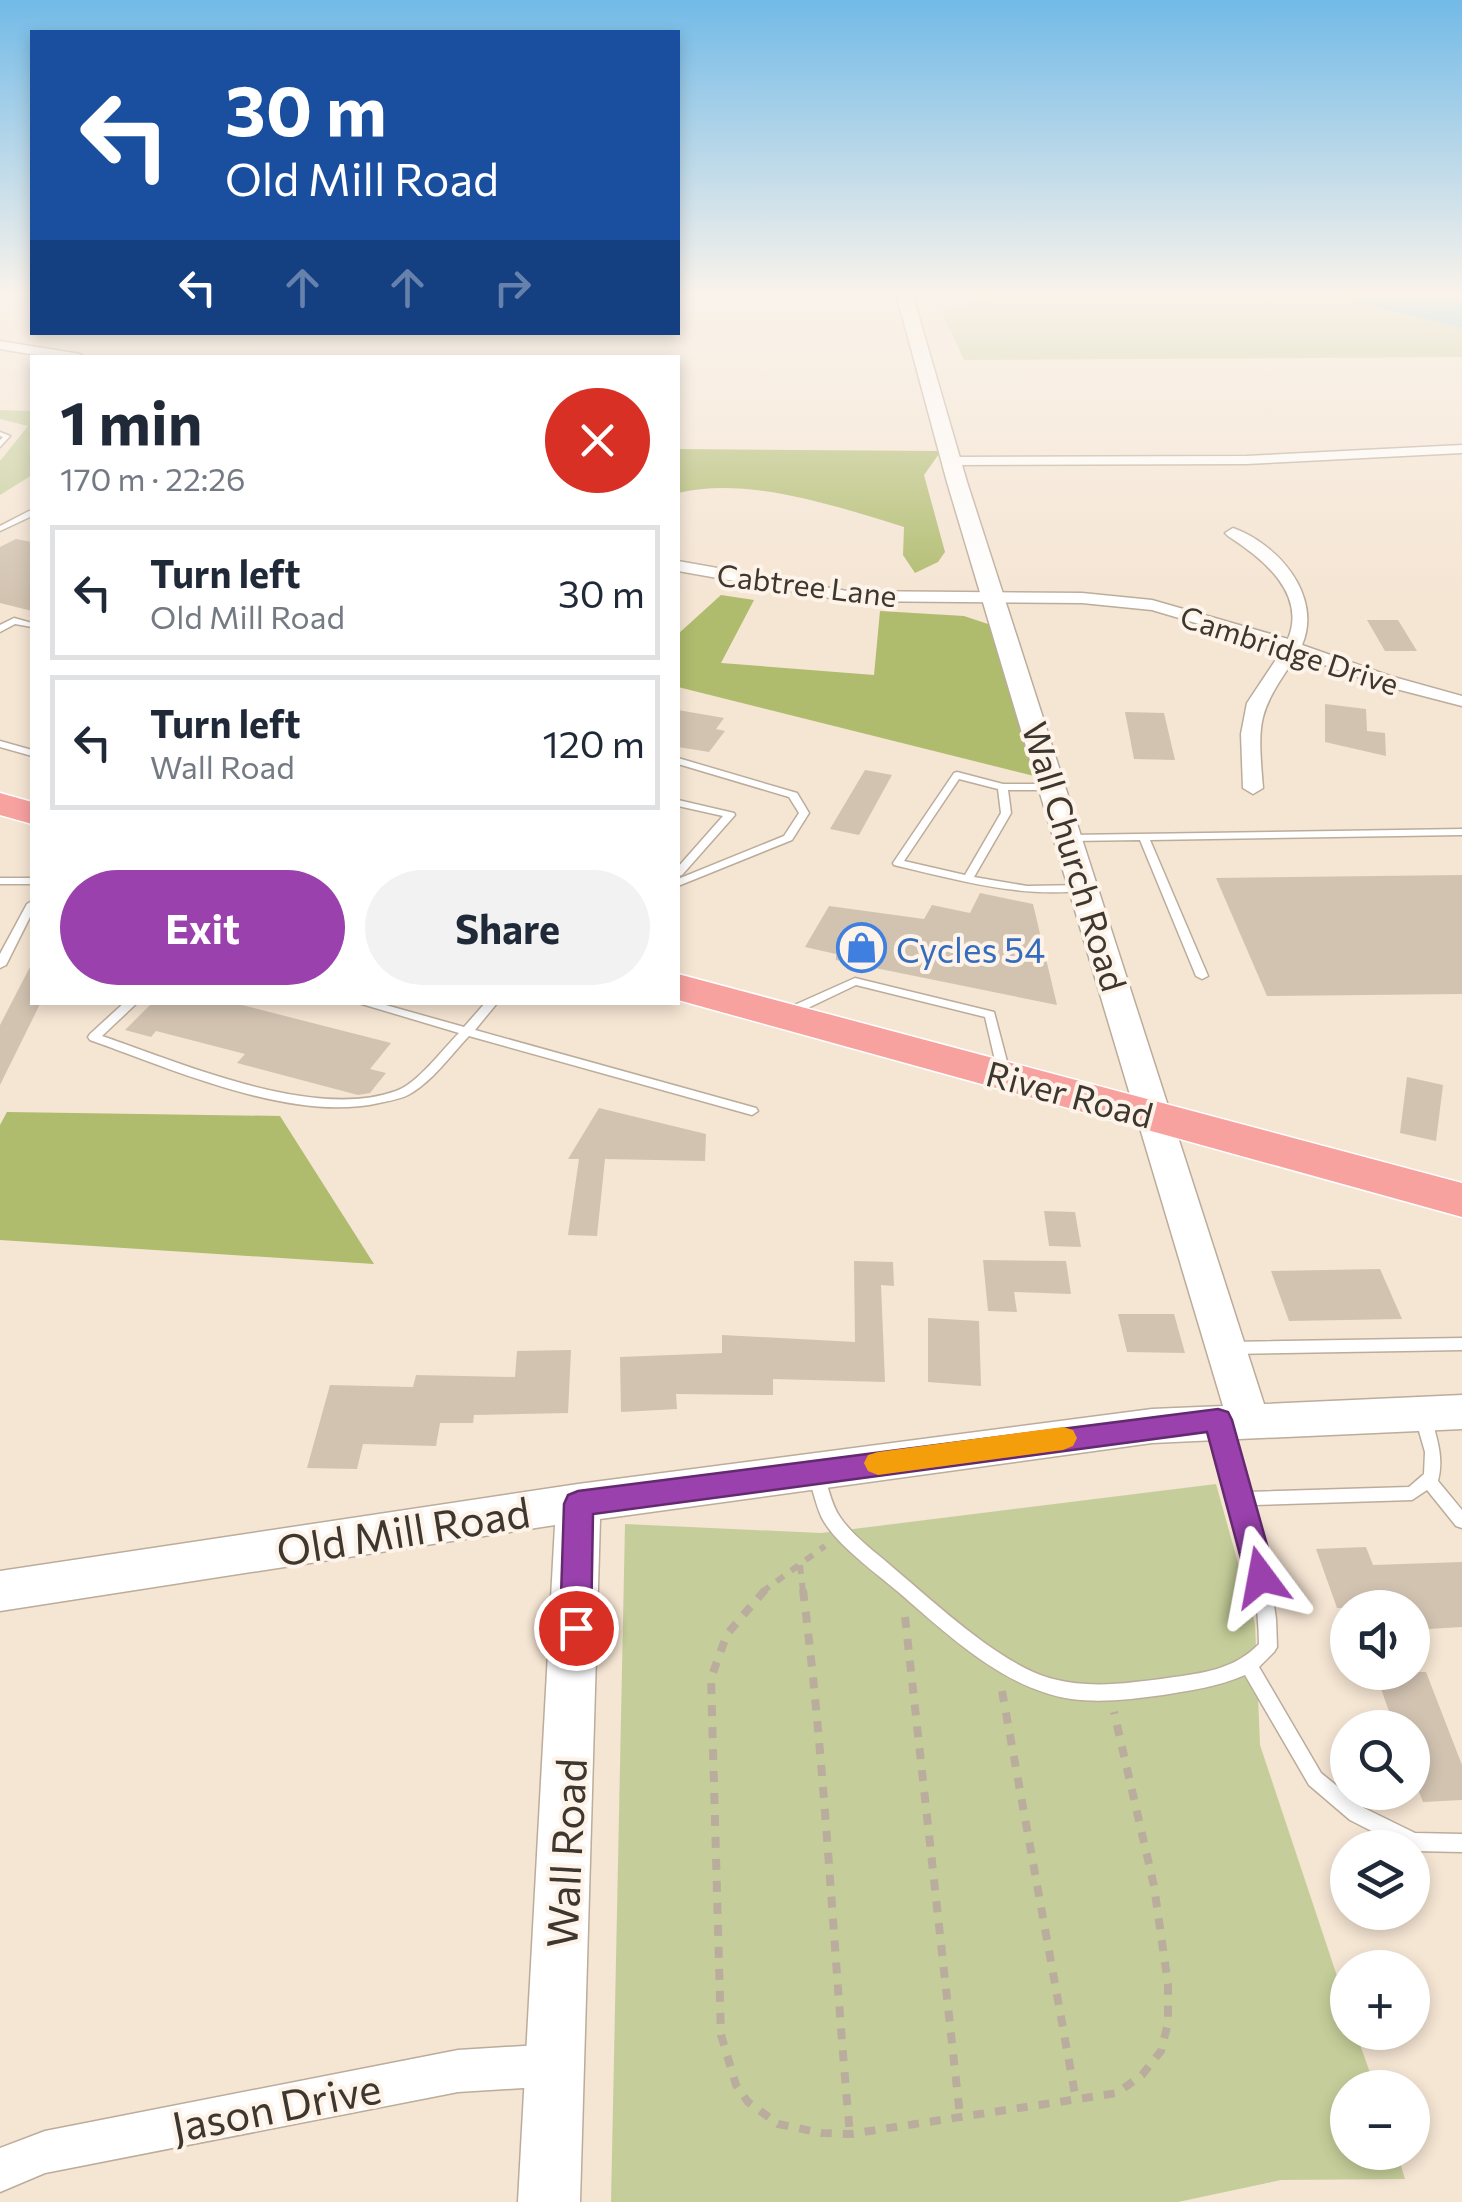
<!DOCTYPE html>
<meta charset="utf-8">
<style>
:root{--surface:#fff;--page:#f2f2f3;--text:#1f2937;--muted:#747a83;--line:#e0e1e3;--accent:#9a41ad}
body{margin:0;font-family:Commissioner,sans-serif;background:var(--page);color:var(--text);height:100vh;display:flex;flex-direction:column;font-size:38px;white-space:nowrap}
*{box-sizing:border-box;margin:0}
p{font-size:32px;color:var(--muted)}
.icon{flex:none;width:55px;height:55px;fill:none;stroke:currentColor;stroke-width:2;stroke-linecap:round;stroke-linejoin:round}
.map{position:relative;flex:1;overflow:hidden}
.sheet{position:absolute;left:30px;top:355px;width:650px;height:650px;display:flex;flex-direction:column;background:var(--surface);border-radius:0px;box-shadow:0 5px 15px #0003}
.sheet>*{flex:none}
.top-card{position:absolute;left:30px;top:30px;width:650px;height:305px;border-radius:0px;box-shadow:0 5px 15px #0003;background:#1a4fa0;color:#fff;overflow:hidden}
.controls{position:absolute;left:1330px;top:1590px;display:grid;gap:20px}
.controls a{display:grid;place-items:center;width:100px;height:100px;border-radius:50%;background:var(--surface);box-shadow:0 5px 15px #0003;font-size:50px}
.pin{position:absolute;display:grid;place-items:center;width:85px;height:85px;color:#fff;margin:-42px;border:5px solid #fff;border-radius:50%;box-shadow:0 2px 10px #0007}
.me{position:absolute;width:110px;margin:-55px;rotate:347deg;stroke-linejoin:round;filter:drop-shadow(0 0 8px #0008)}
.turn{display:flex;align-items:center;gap:35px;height:210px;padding:0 30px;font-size:45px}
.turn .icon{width:130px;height:130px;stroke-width:2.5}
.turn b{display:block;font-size:70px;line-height:85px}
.lanes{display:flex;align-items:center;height:95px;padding:0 30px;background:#0003;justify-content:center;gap:50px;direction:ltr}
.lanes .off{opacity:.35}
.round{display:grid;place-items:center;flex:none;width:105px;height:105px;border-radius:52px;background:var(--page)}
.summary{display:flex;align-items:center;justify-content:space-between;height:170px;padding:0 30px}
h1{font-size:60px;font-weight:700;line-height:75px}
.action{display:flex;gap:20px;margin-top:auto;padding:20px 30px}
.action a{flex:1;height:115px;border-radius:60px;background:var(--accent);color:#fff;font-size:40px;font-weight:700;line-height:115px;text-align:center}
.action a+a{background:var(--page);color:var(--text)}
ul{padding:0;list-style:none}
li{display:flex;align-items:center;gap:30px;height:135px;margin:0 20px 15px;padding:0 10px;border:5px solid var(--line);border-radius:0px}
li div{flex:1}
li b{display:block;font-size:38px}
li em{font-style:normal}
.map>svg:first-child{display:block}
.green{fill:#c5ce9a}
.forest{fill:#afbb6d}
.water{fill:#62c4e5}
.building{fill:#d2c3b1}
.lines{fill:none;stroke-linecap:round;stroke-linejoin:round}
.lane-casing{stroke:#bcac9b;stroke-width:3}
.street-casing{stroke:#bcac9b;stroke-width:3}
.secondary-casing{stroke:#bcac9b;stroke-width:3}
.highway-casing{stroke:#fff;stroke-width:3}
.path-far1{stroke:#baad9e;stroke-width:6;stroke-dasharray:9 9;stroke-linecap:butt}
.path{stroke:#baad9e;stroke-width:8;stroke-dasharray:11 11;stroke-linecap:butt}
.lane{fill:#fff;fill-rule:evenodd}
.street{fill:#fff;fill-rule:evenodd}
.secondary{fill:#fff;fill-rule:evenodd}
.highway{fill:#f8a2a0;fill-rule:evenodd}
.route{fill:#9a41ad;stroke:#642a70;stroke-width:2.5}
.slow{fill:#f59e0b}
.labels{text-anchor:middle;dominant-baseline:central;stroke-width:8;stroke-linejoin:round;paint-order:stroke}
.far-street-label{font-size:30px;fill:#3d3730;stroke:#fdf3e8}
.street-label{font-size:35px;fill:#3d3730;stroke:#fdf3e8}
.shop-label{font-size:35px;fill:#366cbe;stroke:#fdf3e8;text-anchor:start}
.near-street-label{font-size:42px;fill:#3d3730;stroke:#fdf3e8}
</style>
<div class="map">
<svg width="1462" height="2202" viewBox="0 0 1462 2202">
<rect width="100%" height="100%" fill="#f5e5d3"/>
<g class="green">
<path d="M1004 293H1357L1359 303 1462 328V357L964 360 941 311Z"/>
<path d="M0 410 32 411V475L0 495V461L28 426 0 419Z"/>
<path d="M1216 1484 1255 1624 1260 1745 1347 2006 1348 2032 1356 2033 1375 2087 1348 2088V2152L1397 2153 1405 2179 1281 2180 1178 2202H611L625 1524 821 1533Z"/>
</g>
<g class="forest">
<path d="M678 449 941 451 924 475 945 552 938 562 915 573 903 555 904 527C836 506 748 476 678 493Z"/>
<path d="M721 595 754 600 721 663 874 675 880 611 964 616 991 625 1042 778 678 687V634Z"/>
<path d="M7 1112 280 1116 374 1264 0 1240V1125Z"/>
</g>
<path class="water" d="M1357 293H1462V328L1359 303Z"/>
<g class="building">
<path d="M16 539 32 542V611L0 603V547Z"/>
<path d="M1367 620H1398L1417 651H1385Z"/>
<path d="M1325 704 1366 709 1367 731 1385 733 1386 756 1325 742Z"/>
<path d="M678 710 724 718 716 729 725 731 709 752 678 747Z"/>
<path d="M1125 712 1164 713 1175 760 1134 759Z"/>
<path d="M865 770 892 775 859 835 830 829Z"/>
<path d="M1462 875V994L1267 996 1216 878Z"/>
<path d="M980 893 1033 904 1057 1005 836 960V954L805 947 829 906 924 919 932 905 970 913Z"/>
<path d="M32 963V1002H41L0 1085V1025Z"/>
<path d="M153 1002H230L391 1043 370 1069 386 1073 370 1093 358 1095 237 1063 245 1054 156 1031 151 1037 125 1030Z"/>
<path d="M1407 1077 1443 1085 1436 1141 1400 1133Z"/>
<path d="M599 1108 706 1134 705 1161 605 1159 597 1236 568 1235 579 1159H568Z"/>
<path d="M1044 1211 1075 1212 1081 1247 1049 1246Z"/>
<path d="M983 1260 1066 1261 1071 1294 1014 1292 1017 1312 988 1311Z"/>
<path d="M854 1261 893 1262 894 1286 881 1285 885 1382 773 1379V1395L676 1394 677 1409 621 1412 620 1357 722 1353V1335L855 1342Z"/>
<path d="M1380 1269 1402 1319 1289 1321 1271 1271Z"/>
<path d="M1118 1314H1174L1185 1353 1127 1352Z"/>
<path d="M928 1318 979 1321 981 1386 928 1382Z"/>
<path d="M571 1350 568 1413 474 1415 473 1423H440L436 1446 363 1444 357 1469 307 1468 330 1385 413 1387 416 1375 515 1377 517 1351Z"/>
<path d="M1366 1547 1373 1565 1462 1562V1627L1412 1630V1608H1337L1316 1549Z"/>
<path d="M1375 1672H1426L1462 1765V1800L1423 1802 1412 1774V1728H1395Z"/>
</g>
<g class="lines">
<defs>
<g id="lane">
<path d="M0 432 10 436 0 447V440L3 437 0 436Z"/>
<path d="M29 511H32V516L0 531V526Z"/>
<path d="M14 618 32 623V627L15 624 0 632V625Z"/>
<path d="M0 741 32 750V756L0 747Z"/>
<path d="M678 758 797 793 809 813 792 840 678 886V879L784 836 799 813 789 797 678 764Z"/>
<path d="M957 772 1003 784H1052L1057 787 1052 790H1008L1011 813 974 877 1027 886 1084 885 1089 888 1088 890C1023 899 957 880 894 865L893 863 954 773ZM959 779 998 789 1001 813 965 875 904 861Z"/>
<path d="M678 800 734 813 735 815 682 875 678 876V867L723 816 678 806Z"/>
<path d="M1462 829V835L1150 840 1208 976 1202 979 1196 976 1140 840 1070 841 1065 838 1070 835Z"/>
<rect x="0" y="878" width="32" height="6"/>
<path d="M32 901V913L6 965 0 968V954L27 904Z"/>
<path d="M855 978 994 1012 1010 1073 1004 1077 998 1073 985 1017 856 985 789 1017H781L779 1014 781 1011Z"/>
<path d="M125 1002H138L102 1036C181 1063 314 1121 396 1091 418 1083 442 1050 459 1033L355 1002H375L464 1027 486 1002H498L475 1030 756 1108 758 1111 752 1115 469 1036C450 1056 432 1082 408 1095 400 1099 389 1101 379 1103 292 1123 172 1069 90 1040L88 1037 90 1034Z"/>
<path d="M1462 1338V1350L1229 1354 1224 1352 1222 1348 1224 1344 1229 1342Z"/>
<path d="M1423 1411 1428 1413 1431 1417C1437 1439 1444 1458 1438 1481L1462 1510V1528L1456 1526 1427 1490 1412 1500 1252 1505 1268 1563 1276 1619 1277 1647 1274 1652 1259 1667 1321 1773 1364 1808 1415 1833 1462 1834V1852L1414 1851 1412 1848H1405L1350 1820 1309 1785 1245 1675C1218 1687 1191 1690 1163 1695 1133 1699 1102 1703 1071 1699 1006 1689 951 1638 903 1596 879 1575 834 1544 821 1516 815 1502 812 1486 807 1472L809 1467 815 1466 821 1467C828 1483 830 1503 840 1517 853 1536 873 1550 890 1565 932 1600 1001 1666 1053 1679 1091 1689 1130 1683 1168 1678 1202 1673 1234 1670 1259 1644 1258 1568 1235 1499 1212 1427L1215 1423 1220 1421 1225 1423 1228 1427 1248 1492 1409 1487 1424 1474 1425 1452 1415 1417 1418 1413Z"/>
</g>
<g id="street">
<path d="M0 341 80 354 86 358H54L0 349Z"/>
<path d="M1462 445V453L1246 464 952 465 945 461 952 457 1246 456Z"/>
<path d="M1233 528C1278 544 1323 596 1302 645L1390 676 1462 696V706L1377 684 1297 655C1258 713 1257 717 1263 788L1253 794 1243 788 1241 734 1247 703 1283 649 1152 610 1082 603 847 601 678 571V561L847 591 1082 593 1152 600 1288 639C1307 593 1262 558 1228 536L1225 533Z"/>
<path d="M555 2044 570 2050 576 2065 570 2080 555 2086 458 2092 45 2173 0 2192V2148L45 2131 458 2050Z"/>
</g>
<path id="secondary" d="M896 293H912L967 482 1264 1404 1462 1395V1429L1152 1443 600 1519 580 2202H518L555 1525 0 1611V1571L578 1484 1152 1409 1223 1406 947 482Z"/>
<g id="highway">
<path d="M0 793 32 802V824L0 815Z"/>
<path d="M678 974 1462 1183V1217L678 1000Z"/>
</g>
</defs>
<use href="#lane" class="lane-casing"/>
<use href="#street" class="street-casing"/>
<use href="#secondary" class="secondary-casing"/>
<use href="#highway" class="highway-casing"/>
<g class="path-far1">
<path d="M800 1565 803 1592"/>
<path d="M762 1592 825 1546"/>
</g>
<g class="path">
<path d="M765 1590 727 1634 711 1678 721 2035 736 2085 748 2102 778 2124 822 2133 850 2134 1117 2093 1142 2075 1161 2051 1168 2023V1984L1154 1886 1114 1712"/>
<path d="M803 1590C826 1770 833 1953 850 2134"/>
<path d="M905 1617 960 2116"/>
<path d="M1002 1691 1076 2100"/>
</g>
<use href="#lane" class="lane"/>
<use href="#street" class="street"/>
<use href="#secondary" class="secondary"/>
<use href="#highway" class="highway"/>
</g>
<linearGradient id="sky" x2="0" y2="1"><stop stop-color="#72bae7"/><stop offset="0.49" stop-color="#faf3eb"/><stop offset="1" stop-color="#faf3eb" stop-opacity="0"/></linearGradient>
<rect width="1462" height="601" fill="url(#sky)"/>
<path class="route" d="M1218 1409 1228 1412 1232 1420 1276 1577 1272 1586 1261 1590 1251 1586 1246 1577 1207 1432 593 1514 591 1628 586 1637 576 1642 565 1637 560 1628 564 1504 568 1495 578 1491Z"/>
<path class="slow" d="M1063 1427 1073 1430 1077 1438 1073 1446 1063 1450 878 1475 868 1471 864 1463 868 1455 878 1452Z"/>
<defs>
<symbol id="shop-ring" viewBox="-11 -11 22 22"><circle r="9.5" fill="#fdf3e8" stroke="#3f7fe0" stroke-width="1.5"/><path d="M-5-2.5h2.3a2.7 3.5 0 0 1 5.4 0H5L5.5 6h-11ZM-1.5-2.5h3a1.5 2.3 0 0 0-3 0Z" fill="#3f7fe0"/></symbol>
</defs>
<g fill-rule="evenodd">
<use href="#shop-ring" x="834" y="920" width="55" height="55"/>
</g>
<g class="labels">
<g class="far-street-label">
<text transform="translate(807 584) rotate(7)">Cabtree Lane</text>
<text transform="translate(1290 649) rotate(18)">Cambridge Drive</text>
</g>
<g class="street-label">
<text transform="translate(1076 856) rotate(73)">Wall Church Road</text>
<text transform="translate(1070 1093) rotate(15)">River Road</text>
</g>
<g class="shop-label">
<text x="896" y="948">Cycles 54</text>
</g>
<g class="near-street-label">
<text transform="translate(403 1530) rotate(-9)">Old Mill Road</text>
<text transform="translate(565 1853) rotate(-87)">Wall Road</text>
<text transform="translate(276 2106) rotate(-11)">Jason Drive</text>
</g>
</g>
</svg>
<div class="controls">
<a><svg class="icon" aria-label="sound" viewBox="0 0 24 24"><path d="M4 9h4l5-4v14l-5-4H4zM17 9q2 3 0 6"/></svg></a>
<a><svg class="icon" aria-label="search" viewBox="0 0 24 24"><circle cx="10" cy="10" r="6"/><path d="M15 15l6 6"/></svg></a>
<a><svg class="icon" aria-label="layers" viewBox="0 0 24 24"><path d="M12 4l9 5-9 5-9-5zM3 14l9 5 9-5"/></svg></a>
<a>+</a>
<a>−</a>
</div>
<div class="pin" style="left:576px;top:1628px;background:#d93025"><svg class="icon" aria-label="arrive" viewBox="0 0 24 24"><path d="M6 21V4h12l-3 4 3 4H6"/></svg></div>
<svg class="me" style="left:1261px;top:1577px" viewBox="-20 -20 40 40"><path d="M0-17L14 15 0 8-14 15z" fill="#9a41ad" stroke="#fff" stroke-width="4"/></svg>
<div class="top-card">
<div class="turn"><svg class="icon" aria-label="left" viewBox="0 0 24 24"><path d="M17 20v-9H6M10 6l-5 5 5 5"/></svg><div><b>30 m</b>Old Mill Road</div></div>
<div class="lanes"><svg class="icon" aria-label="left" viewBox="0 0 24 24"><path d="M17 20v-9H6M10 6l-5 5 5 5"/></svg><svg class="icon off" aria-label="ahead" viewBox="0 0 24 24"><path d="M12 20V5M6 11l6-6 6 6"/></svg><svg class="icon off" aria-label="ahead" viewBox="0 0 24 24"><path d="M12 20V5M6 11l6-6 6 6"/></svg><svg class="icon off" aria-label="right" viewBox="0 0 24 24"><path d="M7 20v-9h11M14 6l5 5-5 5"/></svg></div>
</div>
<section class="sheet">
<div class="summary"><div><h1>1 min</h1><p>170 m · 22:26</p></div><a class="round" style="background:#d93025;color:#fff"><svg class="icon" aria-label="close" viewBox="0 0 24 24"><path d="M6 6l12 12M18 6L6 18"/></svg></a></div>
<ul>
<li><svg class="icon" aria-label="left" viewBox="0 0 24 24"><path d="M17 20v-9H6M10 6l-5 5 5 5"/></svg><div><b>Turn left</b><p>Old Mill Road</p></div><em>30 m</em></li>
<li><svg class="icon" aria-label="left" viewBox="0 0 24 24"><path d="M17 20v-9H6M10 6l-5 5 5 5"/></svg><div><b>Turn left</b><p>Wall Road</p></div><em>120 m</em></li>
</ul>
<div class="action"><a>Exit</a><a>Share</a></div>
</section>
</div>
